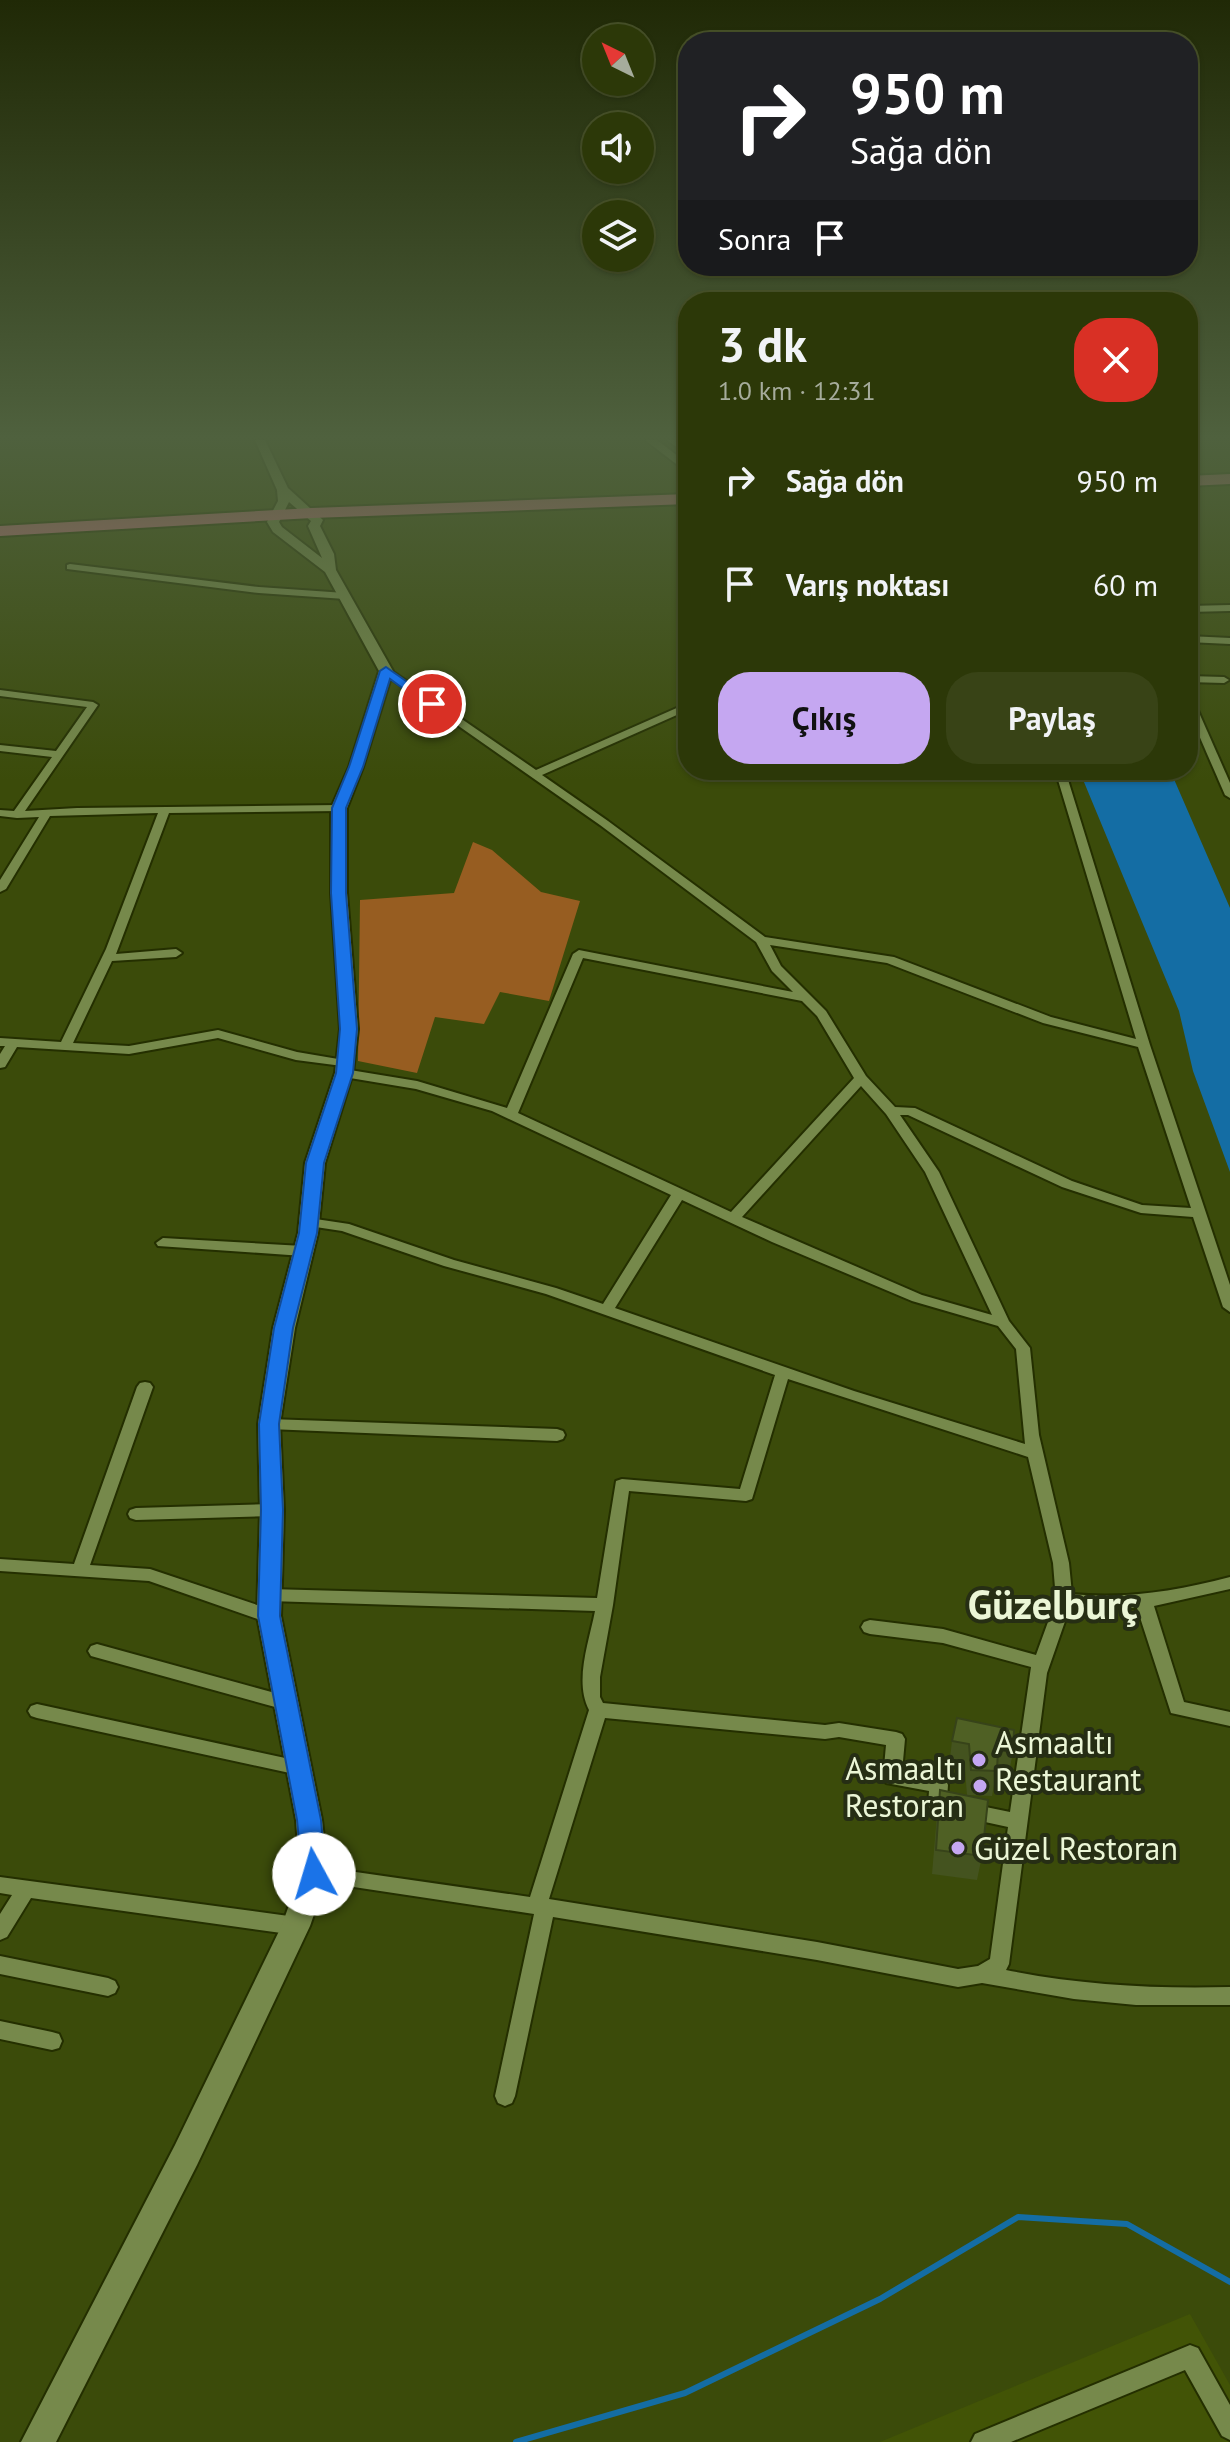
<!DOCTYPE html>
<html lang="tr">
<meta charset="utf-8">
<style>
:root{--surface:#2c3808;--page:#384316;--text:#f1f3f6;--muted:#a6ac9c;--line:#485229;--accent:#c5a7f1}
body{margin:0;font-family:"PT Sans",sans-serif;background:var(--page);color:var(--text);height:100vh;display:flex;flex-direction:column;font-size:30px;white-space:nowrap}
*{box-sizing:border-box;margin:0}
p{font-size:26px;color:var(--muted)}
.icon{flex:none;width:44px;height:44px;fill:none;stroke:currentColor;stroke-width:2;stroke-linecap:round;stroke-linejoin:round}
.map{position:relative;flex:1;overflow:hidden}
.sheet{position:absolute;left:678px;top:292px;width:520px;height:488px;display:flex;flex-direction:column;background:var(--surface);border-radius:32px;box-shadow:0 2px 6px #0004,0 0 0 2px var(--line)}
.sheet>*{flex:none}
.banner{position:absolute;left:678px;top:32px;width:520px;height:244px;border-radius:32px;box-shadow:0 2px 6px #0004,0 0 0 2px var(--line);background:#202124;color:#fff;overflow:hidden}
.needle{width:52px;rotate:317deg}
.controls{position:absolute;left:582px;top:24px;display:grid;gap:16px}
.controls a{display:grid;place-items:center;width:72px;height:72px;border-radius:50%;background:var(--surface);box-shadow:0 2px 6px #0004,0 0 0 2px var(--line);font-size:40px}
.pin{position:absolute;display:grid;place-items:center;width:68px;height:68px;color:#fff;margin:-34px;border:4px solid #fff;border-radius:50%;box-shadow:0 2px 8px #0007}
.me{position:absolute;width:88px;margin:-44px;rotate:354deg;stroke-linejoin:round;filter:drop-shadow(0 0 6px #0008)}
.turn{display:flex;align-items:center;gap:28px;height:168px;padding:0 40px;font-size:36px}
.turn .icon{width:104px;height:104px;stroke-width:2.5}
.turn b{display:block;font-size:56px;line-height:68px}
.then{display:flex;align-items:center;height:76px;padding:0 40px;background:#0003;gap:16px;font-size:30px}
.round{display:grid;place-items:center;flex:none;width:84px;height:84px;border-radius:32px;background:var(--page)}
.headline{display:flex;align-items:center;justify-content:space-between;height:136px;padding:0 40px}
h1{font-size:48px;font-weight:700;line-height:60px}
.cta{display:flex;gap:16px;margin-top:auto;padding:16px 40px}
.cta a{flex:1;height:92px;border-radius:32px;background:var(--accent);color:#111;font-size:32px;font-weight:700;line-height:92px;text-align:center}
.cta a+a{background:var(--page);color:var(--text)}
ul{padding:0;list-style:none}
li{display:flex;align-items:center;gap:24px;height:104px;padding:0 40px}
li div{flex:1}
li b{display:block;font-size:30px}
li em{font-style:normal}
.map>svg:first-child{display:block}
.built{fill:#425406}
.green{fill:#975d21}
.water{fill:#146da4}
.lines{fill:none;stroke-linecap:round;stroke-linejoin:round}
.stream{stroke:#146da4;stroke-width:6}
.street-casing{stroke:#242f00;stroke-width:4}
.secondary-casing{stroke:#242f00;stroke-width:4}
.highway-casing{stroke:#242f00;stroke-width:4}
.street{fill:#76894b;fill-rule:evenodd}
.secondary{fill:#76894b;fill-rule:evenodd}
.highway{fill:#ca6d87;fill-rule:evenodd}
.wall{fill:#44531f}
.building{fill:#4f6024;stroke:#374319;stroke-width:2}
.route{fill:#1a73e8;stroke:#114b97;stroke-width:2}
.poi-dot{fill:#c5a7f1;stroke:#262e14;stroke-width:3}
.labels{text-anchor:middle;dominant-baseline:central;stroke-width:8;stroke-linejoin:round;paint-order:stroke}
.near-poi-label{font-size:32px;fill:#ebf6d6;stroke:#262e14;text-anchor:start}
.near-district-label{font-size:40px;font-weight:bold;fill:#ebf6d6;stroke:#262e14}
</style>
<div class="map">
<svg width="1230" height="2442" viewBox="0 0 1230 2442">
<rect width="100%" height="100%" fill="#3b4b0a"/>
<path class="built" d="M1190 2314 1230 2385V2442H880Z"/>
<path class="green" d="M473 842 492 850 541 892 580 901 549 1001 500 992 484 1024 435 1017 417 1073 358 1061 360 900 454 893Z"/>
<path class="water" d="M1079 770H1170L1230 908V1172L1193 1071 1179 1011Z"/>
<g class="lines">
<path class="stream" d="M516 2442 685 2393 880 2299 1018 2217 1127 2224 1230 2282"/>
<defs>
<g id="street">
<path d="M70 564 259 587 345 593 350 596 345 599 259 593 67 569V565Z"/>
<path d="M1230 605V611L1188 612V606Z"/>
<path d="M1188 636 1230 638V644L1188 642Z"/>
<path d="M383 669H389L536 770 688 703V710L542 775 608 821 765 937 894 957 1051 1017 1136 1039 1055 770H1065L1150 1045 1230 1285V1312L1223 1307 1193 1217 1141 1213 1062 1187 908 1115H900L939 1172 1009 1321 1030 1348 1039 1435 1069 1563 1072 1594C1127 1599 1177 1591 1230 1577V1589L1154 1606 1184 1702 1230 1712V1726L1171 1713 1137 1608 1070 1607 1047 1673 1009 1964 1006 1970C1080 1985 1155 1989 1230 1987V2005H1136L1074 1999 982 1983 958 1987 817 1960 553 1917 515 2096 512 2103 505 2106 498 2103 495 2096 534 1914 307 1880 304 1874 307 1868 314 1866 530 1897 589 1710C574 1681 589 1642 595 1611L269 1601 263 1600 261 1595 263 1590 269 1589 597 1598 616 1481 622 1479 740 1489 775 1375 546 1294 444 1266 342 1231 309 1226 302 1222 309 1218 349 1224 454 1260 556 1288 603 1304 671 1195 492 1111 416 1089 344 1077 338 1073 344 1069 417 1081 507 1108 573 954 579 950 793 992 772 971 756 942 600 825 383 673ZM770 945 887 963 1043 1023 1138 1047 1191 1208 1142 1205 1072 1181 915 1108 895 1107 866 1076 826 1011 781 966ZM583 958 802 1001 817 1016 854 1078 731 1212 518 1113ZM861 1086 886 1114 925 1172 992 1315 922 1295 742 1217ZM682 1200 772 1242 912 1301 998 1326 1016 1349 1025 1444 854 1391 615 1308ZM788 1379 1028 1457 1053 1563 1056 1600 1036 1655 943 1629 870 1620 864 1622 861 1627 864 1632 870 1634 943 1643 1031 1667 1010 1812 947 1799 948 1785 946 1780 902 1772 905 1739 902 1734 896 1732 839 1723 825 1725 603 1703 600 1697V1677L613 1605 629 1491 746 1501 752 1499ZM605 1718 825 1739 839 1737 886 1745 883 1778 886 1783 929 1791 928 1805 930 1810 1008 1827 990 1959 978 1966 958 1969 817 1942 549 1899Z"/>
<path d="M1188 676 1224 677 1229 680 1224 683 1188 682Z"/>
<path d="M0 690 93 702 98 705 25 811 77 808 339 805 344 808 339 811 169 813 116 954 176 949 182 953 176 957 112 961 73 1043 129 1046 218 1030 297 1052 350 1061 351 1064 350 1067 296 1060 218 1038 129 1054 17 1047 5 1067 0 1068V1054L5 1046H0V1038L61 1042 106 949 158 813 50 816 6 889 0 892V880L39 817 17 818 0 816V810L14 811 52 757 0 751V745L56 751 87 707 0 696Z"/>
<path d="M1188 696 1193 699 1230 783V798L1225 795 1188 710Z"/>
<path d="M163 1238 303 1246 310 1251 303 1256 158 1246 156 1243Z"/>
<path d="M145 1382 150 1383 153 1387 90 1565 150 1569 275 1611 278 1616 275 1621 269 1623 149 1581 0 1571V1559L74 1564 137 1387 140 1383Z"/>
<path d="M269 1419 557 1429 563 1431 565 1435 563 1439 557 1441 269 1429 263 1428 261 1424 263 1420Z"/>
<path d="M272 1504 278 1506 280 1510 278 1514 272 1516 136 1520 130 1518 128 1514 130 1510 136 1508Z"/>
<path d="M97 1644 286 1696 292 1698 295 1703 292 1708 286 1710 91 1656 88 1651 91 1646Z"/>
<path d="M37 1704 299 1761 305 1763 308 1768 305 1773 299 1775 37 1718 31 1716 28 1711 31 1706Z"/>
<path d="M0 1877 296 1917 303 1920 306 1926 303 1932 296 1935 31 1898 7 1937 0 1940V1914L12 1895 0 1893Z"/>
<path d="M0 1956 108 1978 115 1981 118 1987 115 1993 108 1996 0 1974Z"/>
<path d="M0 2021 52 2032 59 2034 62 2041 59 2048 52 2050 0 2039Z"/>
<path d="M1190 2345 1198 2348 1230 2405V2440L1222 2436 1185 2370 1011 2442H971L975 2434Z"/>
</g>
<g id="secondary">
<path d="M255 440H265L288 488 323 520 320 526 334 554 336 570 393 671 363 767 347 808V893L358 1029 353 1073 325 1163 318 1233 295 1328 280 1424 284 1510 281 1616 322 1820 328 1874 310 1926 197 2165 56 2442H21L175 2145 282 1925 300 1874 296 1820 257 1616 260 1510 258 1424 273 1328 298 1233 305 1163 335 1073 340 1029 331 893V808L349 767 379 671 325 572 273 532 267 522 278 501 277 490ZM289 502 311 521 308 526 322 558 282 527 279 522Z"/>
<path d="M645 440H657L688 464V473Z"/>
<path d="M667 440H679L688 447V455Z"/>
</g>
<g id="highway">
<path d="M1230 474V484L1188 486V476Z"/>
<path d="M688 494V504L312 518 0 536V526L312 508Z"/>
</g>
</defs>
<use href="#street" class="street-casing"/>
<use href="#secondary" class="secondary-casing"/>
<use href="#highway" class="highway-casing"/>
<use href="#street" class="street"/>
<use href="#secondary" class="secondary"/>
<use href="#highway" class="highway"/>
</g>
<g class="wall">
<path d="M952 1741 1013 1752 1008 1777 996 1774 992 1796 967 1795 965 1769 949 1766Z"/>
<path d="M940 1790 982 1856 977 1880 932 1874 937 1815Z"/>
</g>
<g class="building">
<path d="M957 1718 1014 1730 1013 1752 998 1749 997 1771 971 1770 969 1744 952 1741Z"/>
<path d="M940 1790 988 1800 982 1856 936 1850Z"/>
</g>
<linearGradient id="sky" x2="0" y2="1"><stop stop-color="#202906"/><stop offset="0.56" stop-color="#4f613e"/><stop offset="1" stop-color="#4f613e" stop-opacity="0"/></linearGradient>
<rect width="1230" height="781" fill="url(#sky)"/>
<path class="route" d="M386 667 439 704 428 707 390 679 363 767 346 808V893L357 1029 353 1073 324 1163 317 1233 293 1328 279 1424 283 1510 280 1616 321 1820 326 1874 323 1882 314 1885 305 1882 302 1874 297 1820 258 1616 261 1510 259 1424 274 1328 299 1233 306 1163 336 1073 340 1029 331 893 332 808 349 767 380 671Z"/>
<g class="poi-dot">
<circle cx="979" cy="1760" r="8"/>
<circle cx="980" cy="1786" r="8"/>
<circle cx="958" cy="1848" r="8"/>
</g>
<g class="labels">
<g class="near-poi-label">
<text x="995" y="1742">Asmaaltı<tspan x="995" dy="37">Restaurant</tspan></text>
<text x="964" y="1768" text-anchor="end">Asmaaltı<tspan x="964" dy="37">Restoran</tspan></text>
<text x="974" y="1848">Güzel Restoran</text>
</g>
<g class="near-district-label">
<text x="1053" y="1604">Güzelburç</text>
</g>
</g>
</svg>
<div class="controls">
<a><svg class="needle" viewBox="-14 -14 28 28"><path d="M0-13l5 13h-10z" fill="#e53935"/><path d="M0 13l5-13h-10z" fill="#a6ac9c"/></svg></a>
<a><svg class="icon" aria-label="sound" viewBox="0 0 24 24"><path d="M4 9h4l5-4v14l-5-4H4zM17 9q2 3 0 6"/></svg></a>
<a><svg class="icon" aria-label="layers" viewBox="0 0 24 24"><path d="M12 4l9 5-9 5-9-5zM3 14l9 5 9-5"/></svg></a>
</div>
<div class="pin" style="left:432px;top:704px;background:#d93025"><svg class="icon" aria-label="arrive" viewBox="0 0 24 24"><path d="M6 21V4h12l-3 4 3 4H6"/></svg></div>
<svg class="me" style="left:314px;top:1874px" viewBox="-20 -20 40 40"><circle r="19" fill="#fff"/><path d="M0-13L10 11 0 6-10 11z" fill="#1a73e8"/></svg>
<div class="banner">
<div class="turn"><svg class="icon" aria-label="right" viewBox="0 0 24 24"><path d="M7 20v-9h11M14 6l5 5-5 5"/></svg><div><b>950 m</b>Sağa dön</div></div>
<div class="then">Sonra<svg class="icon" aria-label="arrive" viewBox="0 0 24 24"><path d="M6 21V4h12l-3 4 3 4H6"/></svg></div>
</div>
<section class="sheet">
<div class="headline"><div><h1>3 dk</h1><p>1.0 km · 12:31</p></div><a class="round" style="background:#d93025;color:#fff"><svg class="icon" aria-label="close" viewBox="0 0 24 24"><path d="M6 6l12 12M18 6L6 18"/></svg></a></div>
<ul>
<li><svg class="icon" aria-label="right" viewBox="0 0 24 24"><path d="M7 20v-9h11M14 6l5 5-5 5"/></svg><div><b>Sağa dön</b></div><em>950 m</em></li>
<li><svg class="icon" aria-label="arrive" viewBox="0 0 24 24"><path d="M6 21V4h12l-3 4 3 4H6"/></svg><div><b>Varış noktası</b></div><em>60 m</em></li>
</ul>
<div class="cta"><a>Çıkış</a><a>Paylaş</a></div>
</section>
</div>
